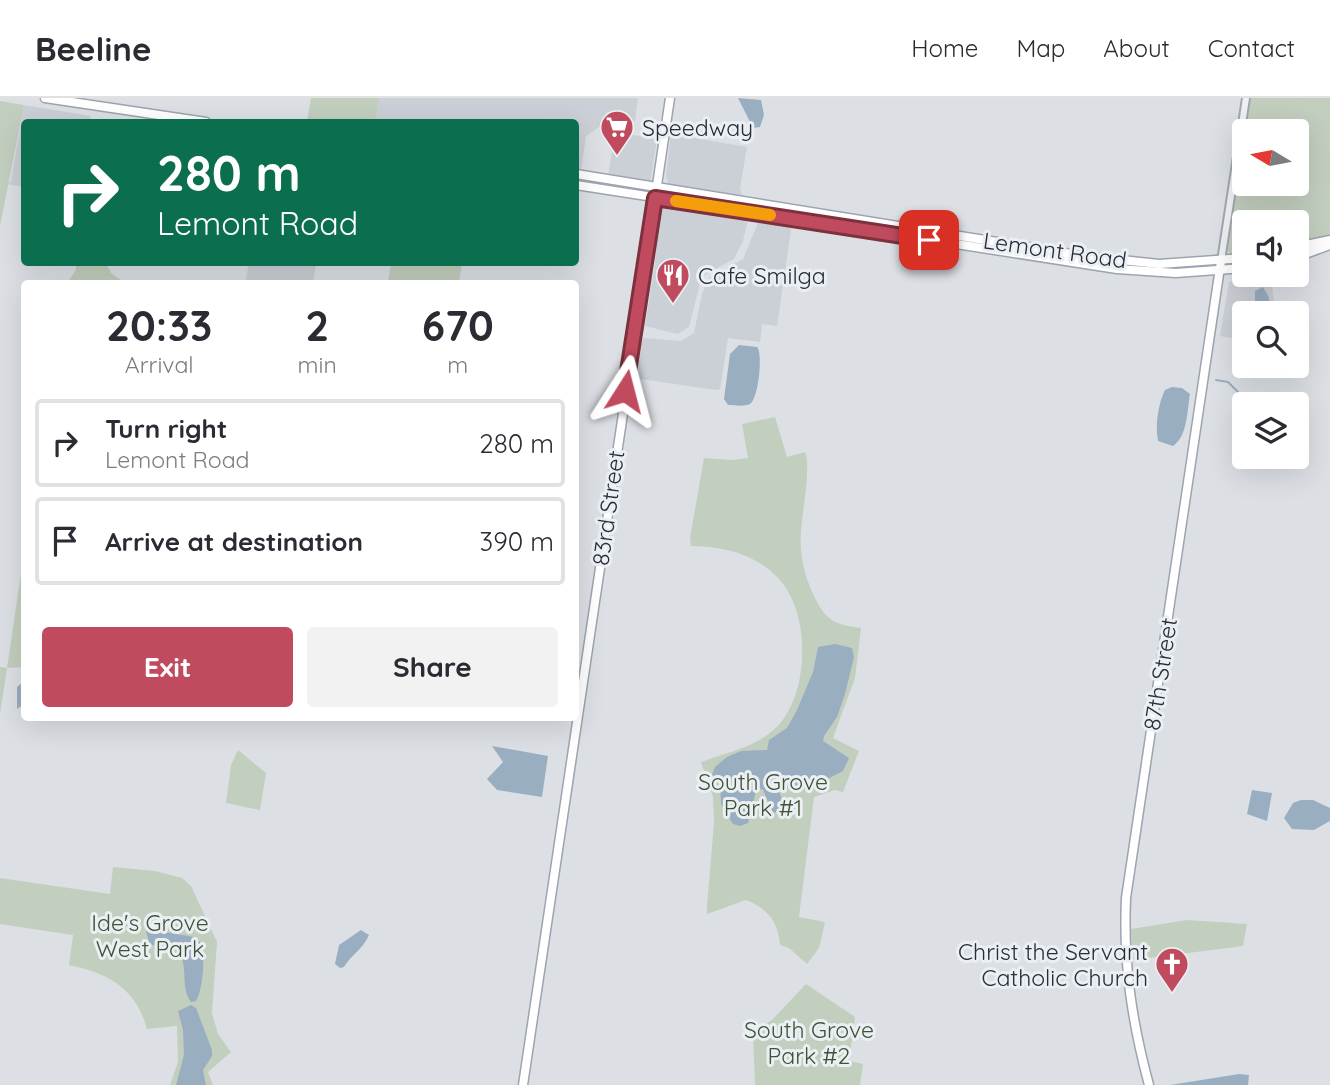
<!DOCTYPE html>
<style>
:root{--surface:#fff;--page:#f2f2f3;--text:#2b2b33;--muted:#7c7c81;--line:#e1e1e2;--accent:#c04b5e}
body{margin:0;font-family:Quicksand,sans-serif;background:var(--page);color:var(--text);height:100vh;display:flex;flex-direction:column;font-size:26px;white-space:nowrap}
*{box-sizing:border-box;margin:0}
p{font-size:23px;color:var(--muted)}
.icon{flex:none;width:38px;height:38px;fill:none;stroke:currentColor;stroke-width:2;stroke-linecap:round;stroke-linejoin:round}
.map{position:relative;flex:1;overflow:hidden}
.side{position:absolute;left:21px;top:182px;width:558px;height:441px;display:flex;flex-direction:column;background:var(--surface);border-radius:7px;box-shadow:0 7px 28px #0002}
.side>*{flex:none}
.top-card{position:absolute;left:21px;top:21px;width:558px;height:147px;border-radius:7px;box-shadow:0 7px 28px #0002;background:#0b6e4f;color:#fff;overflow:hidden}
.needle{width:46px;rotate:280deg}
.tools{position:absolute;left:1232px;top:21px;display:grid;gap:14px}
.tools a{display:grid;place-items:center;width:77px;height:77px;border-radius:7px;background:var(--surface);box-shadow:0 7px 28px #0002;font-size:35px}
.pin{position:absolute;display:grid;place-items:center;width:60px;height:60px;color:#fff;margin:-30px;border-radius:14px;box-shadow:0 4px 10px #0006}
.me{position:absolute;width:77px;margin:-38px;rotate:9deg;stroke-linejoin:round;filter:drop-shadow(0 0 5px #0008)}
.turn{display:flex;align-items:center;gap:24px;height:147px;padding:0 21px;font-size:32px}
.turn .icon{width:91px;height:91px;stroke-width:2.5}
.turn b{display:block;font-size:49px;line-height:60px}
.eta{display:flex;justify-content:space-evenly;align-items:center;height:119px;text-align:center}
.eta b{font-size:42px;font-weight:800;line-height:49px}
.primary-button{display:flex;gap:14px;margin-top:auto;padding:14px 21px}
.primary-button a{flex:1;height:80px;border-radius:7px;background:var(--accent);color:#fff;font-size:28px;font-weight:800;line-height:80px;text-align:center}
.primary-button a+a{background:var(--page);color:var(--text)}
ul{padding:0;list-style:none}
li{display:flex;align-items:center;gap:21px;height:88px;margin:0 14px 10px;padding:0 7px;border:4px solid var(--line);border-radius:7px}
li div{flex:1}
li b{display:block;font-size:26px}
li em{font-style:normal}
header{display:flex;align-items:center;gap:42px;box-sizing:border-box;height:98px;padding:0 35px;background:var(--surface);border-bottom:2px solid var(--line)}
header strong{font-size:33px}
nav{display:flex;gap:38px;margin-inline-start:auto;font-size:24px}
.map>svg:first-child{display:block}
.built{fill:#cbcfd6}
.green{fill:#c2cebe}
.water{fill:#9aaec2}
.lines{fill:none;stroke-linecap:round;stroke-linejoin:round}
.stream{stroke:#9aaec2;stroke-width:2}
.minor-casing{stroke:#a2a7ae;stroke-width:10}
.major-casing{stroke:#9da4af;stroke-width:11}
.minor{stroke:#eef0f4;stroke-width:6}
.major{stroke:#fff;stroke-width:8}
.route-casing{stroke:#7d313d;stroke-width:18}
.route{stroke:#c04b5e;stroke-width:12}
.slow{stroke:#f59e0b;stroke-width:12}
.labels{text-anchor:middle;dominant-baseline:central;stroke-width:6;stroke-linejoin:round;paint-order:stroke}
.poi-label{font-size:23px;fill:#272e3a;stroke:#ebeff3;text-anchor:start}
.street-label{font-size:23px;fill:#272e3a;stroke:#ebeff3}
.park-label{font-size:23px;fill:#3c5436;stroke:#ebeff3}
</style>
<header>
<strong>Beeline</strong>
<nav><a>Home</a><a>Map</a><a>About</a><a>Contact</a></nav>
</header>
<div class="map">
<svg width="1330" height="987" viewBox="0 0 1330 987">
<rect width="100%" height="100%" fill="#dce0e5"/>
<g class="built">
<path d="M379 0H638L635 23 612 20 586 38 581 73 576 72V24H375Z"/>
<path d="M24 7 91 18 90 24H24V89L7 86 11 83Z"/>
<path d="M615 34 657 41 650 86 608 79Z"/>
<path d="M671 36 747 49 740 90 742 97 669 87 666 78Z"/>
<path d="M668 105 745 117 748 121 743 143 734 161 702 178 689 229 678 236 645 228 655 167 658 114 662 106Z"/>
<path d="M760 120 792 125 777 228 762 226 760 244 728 240 720 291 716 292 634 280 639 246 644 240 681 243 694 235 702 196 709 180 743 161Z"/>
<path d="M249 165H316L313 185H245Z"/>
<path d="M1254 177H1271L1275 215H1244V242L1220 238 1229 184Z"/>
</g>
<g class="green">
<path d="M311 0H379L375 24H307Z"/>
<path d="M1249 0H1330V136L1297 146V124H1244V156L1230 158 1228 152 1244 34V86H1297V33H1244Z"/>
<path d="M0 3 24 7 0 128Z"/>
<path d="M76 164 107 167 111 175 125 185H67L76 172Z"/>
<path d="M391 165H462L459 185H388Z"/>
<path d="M775 319 787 359 805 354 807 361C809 417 787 443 815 500 826 523 836 527 861 530L855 580 833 640 859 653 843 694 835 692 814 699 799 819 825 824 819 850 807 866 789 850 780 847C778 823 768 811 746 802L707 816V809L714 724 713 699 701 664C730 653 761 649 782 623 809 588 810 515 779 481 756 456 723 448 691 448L690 440 704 360 732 362 748 360 742 326Z"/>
<path d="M24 455V569L7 570 0 616V569L7 570Z"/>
<path d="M238 652 266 675 260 712 226 705 231 667Z"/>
<path d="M113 769 155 773 182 780 191 788 217 844 212 915 218 936 231 954 208 974 213 987H170L178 964 177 928 147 931C136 890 108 875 69 867L73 837 0 826V780L110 796Z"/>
<path d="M1187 822 1247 826 1243 848 1133 862 1131 831Z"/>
<path d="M806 886 855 919 849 963 863 966 860 987H755L753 933 772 922Z"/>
</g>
<g class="water">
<path d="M738 0 761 2 764 17 760 29 753 30Z"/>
<path d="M1263 189C1267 197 1272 200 1268 210L1261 212 1255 209V193Z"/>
<path d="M739 247 757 249C763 254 759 300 750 306 744 309 735 307 728 307L724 301 730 256Z"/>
<path d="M1172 289 1182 290 1190 296C1187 312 1188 338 1173 348L1158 343C1155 327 1158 306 1165 292Z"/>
<path d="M835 546 852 550 854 559 845 596 837 619 824 638 823 643 849 660 843 673 810 690H786L777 681 775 685 784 705 778 715 773 714 763 692 757 689 748 725 740 728 733 726 721 706 720 683 711 687 709 684 715 669 727 659 741 653 767 652 769 642 787 630 797 612 813 574 818 549Z"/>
<path d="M24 583V606L17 611V589Z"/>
<path d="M492 648 548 658 542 699 497 692 487 681 503 664Z"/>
<path d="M1252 692 1272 695 1267 723 1247 716Z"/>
<path d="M1301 702H1313L1330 710V723L1314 732 1292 731 1284 720 1293 705Z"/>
<path d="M153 832 194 839 200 844C206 856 203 892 196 903L191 904C178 887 192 863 173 848L150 847 146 833Z"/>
<path d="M361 832 369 837C364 850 351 857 344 869L340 870 335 866 339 847Z"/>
<path d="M191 907 196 910 212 952V958L203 972 206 987H176L184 957 183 932 178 913Z"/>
<path d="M1239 976 1249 977 1248 987H1170Z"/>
</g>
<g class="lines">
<path class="stream" d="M1216 282 1228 284 1250 306"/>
<defs>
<path id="minor" d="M1221 163 1246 0"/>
<g id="major">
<path d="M45 0 206 24"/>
<path d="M576 76 1084 158 1159 166 1244 160"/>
<path d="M576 87 1117 171 1176 175 1244 170"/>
<path d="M1297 149 1330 142"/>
<path d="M1297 159 1330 147"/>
<path d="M523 987 670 0"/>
<path d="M1149 987C1132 924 1123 865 1126 800L1221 163"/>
</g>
</defs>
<use href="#minor" class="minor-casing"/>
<use href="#major" class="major-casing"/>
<use href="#minor" class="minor"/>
<use href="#major" class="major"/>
</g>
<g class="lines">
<defs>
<path id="route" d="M625 293 655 100 929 142"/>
</defs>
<use href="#route" class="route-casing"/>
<use href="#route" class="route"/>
<path class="slow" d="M676 103 770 117"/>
</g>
<defs>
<symbol id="supermarket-pin" viewBox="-11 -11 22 30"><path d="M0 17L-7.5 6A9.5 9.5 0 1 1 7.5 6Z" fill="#c04b5e" stroke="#ebeff3"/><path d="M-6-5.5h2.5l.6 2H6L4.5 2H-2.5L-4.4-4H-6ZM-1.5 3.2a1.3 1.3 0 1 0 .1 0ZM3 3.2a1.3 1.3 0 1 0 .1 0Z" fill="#fff"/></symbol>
<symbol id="restaurant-pin" viewBox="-11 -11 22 30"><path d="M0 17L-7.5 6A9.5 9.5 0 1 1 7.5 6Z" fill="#c04b5e" stroke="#ebeff3"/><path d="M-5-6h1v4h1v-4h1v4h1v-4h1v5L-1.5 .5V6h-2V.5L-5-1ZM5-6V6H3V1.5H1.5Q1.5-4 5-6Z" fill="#fff"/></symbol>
<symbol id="church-pin" viewBox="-11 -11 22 30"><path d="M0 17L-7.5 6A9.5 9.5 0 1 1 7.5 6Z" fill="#c04b5e" stroke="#ebeff3"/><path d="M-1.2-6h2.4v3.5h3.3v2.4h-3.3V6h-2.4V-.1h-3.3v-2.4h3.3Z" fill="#fff"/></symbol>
</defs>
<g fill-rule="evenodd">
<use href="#supermarket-pin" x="598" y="10" width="38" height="52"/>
<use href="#restaurant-pin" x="654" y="158" width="38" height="52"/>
<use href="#church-pin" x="1153" y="847" width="38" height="52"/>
</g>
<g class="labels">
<g class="poi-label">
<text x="642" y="29">Speedway</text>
<text x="698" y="177">Cafe Smilga</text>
<text x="1148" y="853" text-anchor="end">Christ the Servant<tspan x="1148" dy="26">Catholic Church</tspan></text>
</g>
<g class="street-label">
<text transform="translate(1055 152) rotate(8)">Lemont Road</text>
<text transform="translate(608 410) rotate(-82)">83rd Street</text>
<text transform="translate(1160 576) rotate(-81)">87th Street</text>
</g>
<g class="park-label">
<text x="763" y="683">South Grove<tspan x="763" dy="26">Park #1</tspan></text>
<text x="150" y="824">Ide's Grove<tspan x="150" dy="26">West Park</tspan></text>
<text x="809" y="931">South Grove<tspan x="809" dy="26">Park #2</tspan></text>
</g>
</g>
</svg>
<div class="tools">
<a><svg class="needle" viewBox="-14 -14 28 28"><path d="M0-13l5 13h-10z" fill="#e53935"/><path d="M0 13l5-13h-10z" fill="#7c7c81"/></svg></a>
<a><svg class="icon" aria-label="sound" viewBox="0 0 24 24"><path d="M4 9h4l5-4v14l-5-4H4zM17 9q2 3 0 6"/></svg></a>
<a><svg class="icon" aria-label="search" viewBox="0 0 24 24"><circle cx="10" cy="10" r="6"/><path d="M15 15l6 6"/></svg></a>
<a><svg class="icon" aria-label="layers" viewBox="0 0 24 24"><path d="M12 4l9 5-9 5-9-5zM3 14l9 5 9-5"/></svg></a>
</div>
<div class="pin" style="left:929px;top:142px;background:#d93025"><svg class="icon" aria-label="arrive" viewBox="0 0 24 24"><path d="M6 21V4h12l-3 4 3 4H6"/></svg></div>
<svg class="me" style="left:625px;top:293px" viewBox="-20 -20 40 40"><path d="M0-17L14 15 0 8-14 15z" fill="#c04b5e" stroke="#fff" stroke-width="4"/></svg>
<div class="top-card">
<div class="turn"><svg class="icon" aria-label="right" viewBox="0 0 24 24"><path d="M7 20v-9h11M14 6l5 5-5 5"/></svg><div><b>280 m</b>Lemont Road</div></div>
</div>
<section class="side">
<div class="eta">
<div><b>20:33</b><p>Arrival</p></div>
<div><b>2</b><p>min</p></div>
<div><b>670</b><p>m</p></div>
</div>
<ul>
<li><svg class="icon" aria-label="right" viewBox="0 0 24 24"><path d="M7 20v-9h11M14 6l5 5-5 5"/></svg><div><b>Turn right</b><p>Lemont Road</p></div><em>280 m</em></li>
<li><svg class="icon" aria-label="arrive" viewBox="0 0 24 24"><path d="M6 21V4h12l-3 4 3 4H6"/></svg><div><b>Arrive at destination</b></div><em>390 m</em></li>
</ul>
<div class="primary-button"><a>Exit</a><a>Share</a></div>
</section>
</div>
